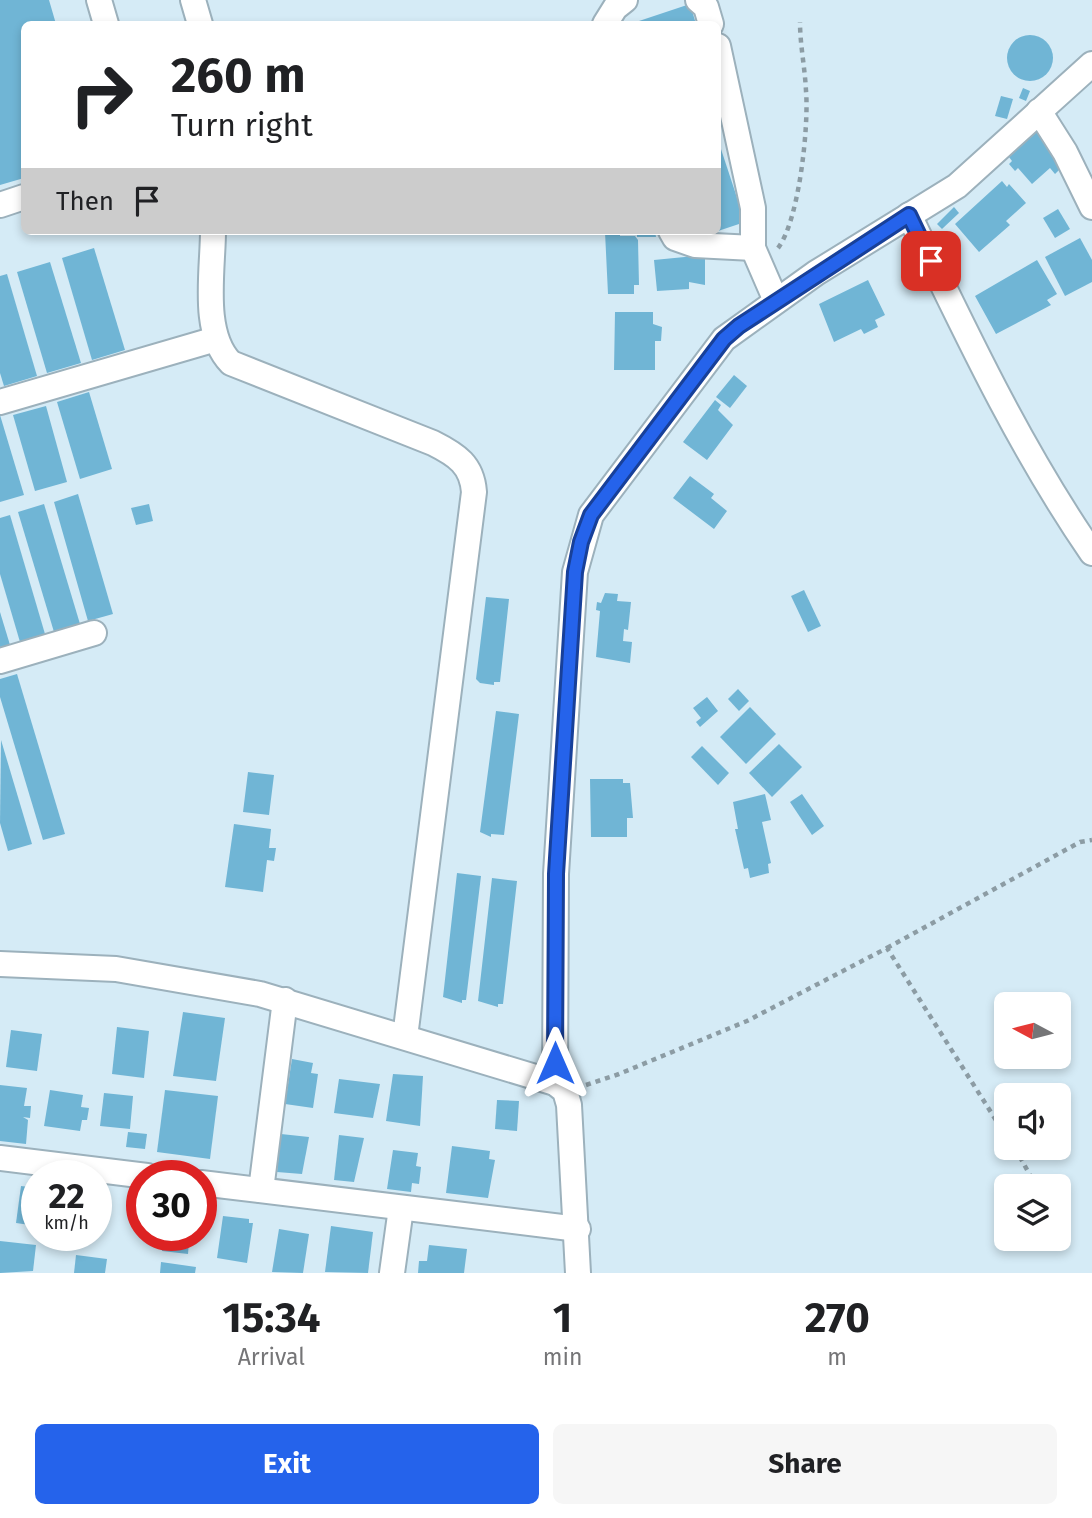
<!DOCTYPE html>
<style>
:root{--surface:#fff;--page:#f6f6f6;--text:#202124;--muted:#757577;--accent:#2563eb}
body{margin:0;font-family:"Fira Sans",sans-serif;background:var(--page);color:var(--text);height:100vh;display:flex;flex-direction:column;font-size:26px;white-space:nowrap}
*{box-sizing:border-box;margin:0}
p{font-size:23px;color:var(--muted)}
.icon{flex:none;width:38px;height:38px;fill:none;stroke:currentColor;stroke-width:2;stroke-linecap:round;stroke-linejoin:round}
.map{position:relative;height:1273px;overflow:hidden}
.panel{display:flex;flex-direction:column;background:var(--surface);flex:1}
.panel>*{flex:none}
.top-card{position:absolute;left:21px;top:21px;width:700px;height:214px;border-radius:10px;box-shadow:0 4px 10px #0003;background:#fff;color:var(--text);overflow:hidden}
.needle{width:46px;rotate:277deg}
.fabs{position:absolute;left:994px;top:992px;display:grid;gap:14px}
.fabs a{display:grid;place-items:center;width:77px;height:77px;border-radius:10px;background:var(--surface);box-shadow:0 4px 10px #0003;font-size:35px}
.speed{position:absolute;left:21px;top:1160px;display:flex;gap:14px;font-size:35px;font-weight:700;text-align:center}
.speed>*{display:grid;place-content:center;width:91px;height:91px;border-radius:50%;background:var(--surface);box-shadow:0 4px 10px #0003;line-height:1}
.speed small{font-size:18px;font-weight:400}
.speed .limit{border:10px solid #d22;background:#fff;color:#111}
.pin{position:absolute;display:grid;place-items:center;width:60px;height:60px;color:#fff;margin:-30px;border-radius:14px;box-shadow:0 4px 10px #0006}
.me{position:absolute;width:77px;margin:-38px;rotate:0deg;stroke-linejoin:round;filter:drop-shadow(0 0 5px #0008)}
.turn{display:flex;align-items:center;gap:24px;height:147px;padding:0 35px;font-size:32px}
.turn .icon{width:91px;height:91px;stroke-width:2.5}
.turn b{display:block;font-size:49px;line-height:60px}
.then{display:flex;align-items:center;height:66px;padding:0 35px;background:#0003;gap:14px;font-size:26px}
.eta{display:flex;justify-content:space-evenly;align-items:center;height:119px;text-align:center}
.eta b{font-size:42px;font-weight:700;line-height:49px}
.button{display:flex;gap:14px;margin-top:auto;padding:14px 35px}
.button a{flex:1;height:80px;border-radius:10px;background:var(--accent);color:#fff;font-size:28px;font-weight:700;line-height:80px;text-align:center}
.button a+a{background:var(--page);color:var(--text)}
.map>svg:first-child{display:block}
.building{fill:#70b5d5}
.lines{fill:none;stroke-linecap:round;stroke-linejoin:round}
.minor-casing{stroke:#9cb1bc;stroke-width:28}
.path{stroke:#8c9ca4;stroke-width:4.5;stroke-dasharray:5 5;stroke-linecap:butt}
.minor{stroke:#fff;stroke-width:24}
.route-casing{stroke:#184099;stroke-width:18}
.route{stroke:#2563eb;stroke-width:12}
</style>
<div class="map">
<svg width="1092" height="1273" viewBox="0 0 1092 1273">
<rect width="100%" height="100%" fill="#d5ebf6"/>
<g class="building">
<path d="M0 0H49L56 24H24V178L0 185Z"/>
<path d="M690 4 696 24H630Z"/>
<circle cx="1030" cy="58" r="23"/>
<path d="M1023 88 1030 91 1026 101 1019 98Z"/>
<path d="M1001 96 1013 99 1007 119 995 116Z"/>
<path d="M1039 129 1061 168 1055 174 1050 168 1032 184 1018 168 1015 171 1009 164 1012 161 1009 157Z"/>
<path d="M718 140 745 222 718 231Z"/>
<path d="M1002 181 1007 187 1009 184 1026 203 1006 221 1010 225 979 252 955 224Z"/>
<path d="M954 207 959 213 942 229 937 224Z"/>
<path d="M1058 209 1070 229 1055 238 1043 218Z"/>
<path d="M637 231H655L656 237H637Z"/>
<path d="M605 232H620V236H635L638 240 639 285H634V294H608Z"/>
<path d="M1080 238 1092 260V282L1065 296 1045 257Z"/>
<path d="M94 248 125 350 92 360 62 258Z"/>
<path d="M705 255V285L689 282V289L657 291 654 260Z"/>
<path d="M1037 260 1057 294 1047 300 1051 305 996 334 975 296Z"/>
<path d="M50 262 81 363 47 373 17 272Z"/>
<path d="M7 274 37 376 4 386 0 373V276Z"/>
<path d="M868 280 885 315 875 320 878 327 864 334 861 329 834 342 819 304Z"/>
<path d="M615 312H653V324L662 327 661 341H655V370H614Z"/>
<path d="M734 375 747 386 730 408 716 397Z"/>
<path d="M89 392 112 469 80 479 57 402Z"/>
<path d="M715 400 721 405 718 410 733 425 707 460 683 442Z"/>
<path d="M46 406 67 482 35 491 13 415Z"/>
<path d="M0 415 24 495 0 502Z"/>
<path d="M690 476 714 494 711 498 727 511 714 529 673 498Z"/>
<path d="M78 494 113 614 88 621 54 502Z"/>
<path d="M44 504 80 624 54 632 18 512Z"/>
<path d="M149 504 153 521 136 525 131 508Z"/>
<path d="M10 515 45 634 20 642 0 574V518Z"/>
<path d="M804 590 821 626 808 632 791 596Z"/>
<path d="M605 593 618 594 617 601 631 602 628 630 624 629 623 641 632 642 630 663 596 657 600 611 596 610 597 602 601 603Z"/>
<path d="M486 597 509 599 500 682H494V685L480 683 476 679Z"/>
<path d="M0 612 10 645 0 647Z"/>
<path d="M17 674 65 834 43 840 0 697V679Z"/>
<path d="M738 689 749 701 739 711 728 699Z"/>
<path d="M707 697 718 711 700 727 696 722 701 718 693 708Z"/>
<path d="M750 707 776 734 746 764 720 737Z"/>
<path d="M496 711 519 714 504 835 491 834V837L480 832Z"/>
<path d="M1 740 32 844 8 851 0 823Z"/>
<path d="M779 744 802 767 772 797 749 773Z"/>
<path d="M702 746 729 773 718 785 691 757Z"/>
<path d="M248 772 274 775 269 815 243 812Z"/>
<path d="M590 779H623V783H630L633 818H627V837H591Z"/>
<path d="M765 794 771 820 762 822 771 863 768 864 769 873 750 878 748 868 744 869 735 829H738L733 802Z"/>
<path d="M802 794 824 826 812 835 790 802Z"/>
<path d="M234 824 271 829 269 848H276L274 861 267 860 263 892 225 887Z"/>
<path d="M457 873 481 876 466 1000H462V1003L443 997Z"/>
<path d="M492 878 517 881 503 1004H498V1007L478 1001Z"/>
<path d="M183 1012 225 1018 216 1081 173 1076Z"/>
<path d="M117 1027 149 1031 144 1078 112 1074Z"/>
<path d="M11 1030 42 1034 37 1071 6 1067Z"/>
<path d="M292 1059 313 1063 311 1073 318 1074 313 1108 285 1104Z"/>
<path d="M393 1074 423 1076 420 1126 386 1121Z"/>
<path d="M339 1079 380 1084 373 1118 334 1113Z"/>
<path d="M0 1085 27 1088 24 1106H31L30 1118 23 1117 28 1120 26 1144 0 1141Z"/>
<path d="M50 1090 83 1095 81 1107 89 1108 87 1120H82L80 1131 44 1126Z"/>
<path d="M165 1090 218 1096 210 1159 157 1152Z"/>
<path d="M104 1093 133 1096 130 1129 100 1126Z"/>
<path d="M497 1100 519 1101 517 1131 495 1129Z"/>
<path d="M128 1132 147 1134 145 1149 126 1147Z"/>
<path d="M281 1134 309 1137 302 1174 277 1172Z"/>
<path d="M339 1135 364 1138 354 1182 334 1180Z"/>
<path d="M452 1146 490 1151 489 1159 495 1160 488 1198 446 1193Z"/>
<path d="M393 1150 418 1153 416 1166 421 1167 419 1184 412 1183 411 1192 387 1189Z"/>
<path d="M21 1186 37 1188V1226L16 1223Z"/>
<path d="M96 1196 106 1197 101 1234 96 1233Z"/>
<path d="M223 1216 249 1219V1223H253L247 1263 217 1258Z"/>
<path d="M331 1226 373 1232 368 1273 325 1272Z"/>
<path d="M279 1229 309 1234 303 1273 272 1272Z"/>
<path d="M164 1236H194V1243L189 1242 188 1254 162 1251Z"/>
<path d="M0 1241 36 1245 33 1271 0 1273Z"/>
<path d="M429 1245 467 1249 464 1273H418L419 1261H427Z"/>
<path d="M76 1255 107 1259 105 1273H74Z"/>
<path d="M161 1262 196 1267 195 1273H160Z"/>
</g>
<g class="lines">
<defs>
<g id="minor">
<path d="M99 0 106 24"/>
<path d="M193 0 200 24"/>
<path d="M698 0 706 7 711 24"/>
<path d="M605 24 615 8 625 0"/>
<path d="M718 46 753 208V248L776 301"/>
<path d="M1039 111 1065 152 1092 207"/>
<path d="M0 205 24 197"/>
<path d="M909 215C965 331 1019 447 1092 553"/>
<path d="M213 231C213 270 201 333 231 363L433 443C457 455 472 465 474 492L405 1037"/>
<path d="M671 231 675 238 695 245 753 248"/>
<path d="M0 402 216 339"/>
<path d="M0 661 94 633"/>
<path d="M0 964 116 969 260 994 555 1083 565 1091 569 1105 578 1273"/>
<path d="M555 1083 556 874 575 572 591 515 724 339 816 273 957 186 1092 64"/>
<path d="M0 1158 147 1176"/>
<path d="M201 1183 578 1229"/>
<path d="M261 1190 285 1000"/>
<path d="M392 1273 401 1208"/>
</g>
</defs>
<use href="#minor" class="minor-casing"/>
<g class="path">
<path d="M778 248C799 221 809 126 806 91 805 68 800 45 800 22"/>
<path d="M887 948 1080 842 1092 840"/>
<path d="M586 1085 619 1074 747 1021 887 948 1006 1136"/>
<path d="M1015 1148 1036 1186"/>
</g>
<use href="#minor" class="minor"/>
</g>
<g class="lines">
<defs>
<path id="route" d="M555 1063 556 874 575 572 581 542 591 515 724 339 739 326 909 215 931 261"/>
</defs>
<use href="#route" class="route-casing"/>
<use href="#route" class="route"/>
</g>
</svg>
<div class="fabs">
<a><svg class="needle" viewBox="-14 -14 28 28"><path d="M0-13l5 13h-10z" fill="#e53935"/><path d="M0 13l5-13h-10z" fill="#757577"/></svg></a>
<a><svg class="icon" aria-label="sound" viewBox="0 0 24 24"><path d="M4 9h4l5-4v14l-5-4H4zM17 9q2 3 0 6"/></svg></a>
<a><svg class="icon" aria-label="layers" viewBox="0 0 24 24"><path d="M12 4l9 5-9 5-9-5zM3 14l9 5 9-5"/></svg></a>
</div>
<div class="speed"><div>22<small>km/h</small></div><div class="limit">30</div></div>
<div class="pin" style="left:931px;top:261px;background:#d93025"><svg class="icon" aria-label="arrive" viewBox="0 0 24 24"><path d="M6 21V4h12l-3 4 3 4H6"/></svg></div>
<svg class="me" style="left:555px;top:1063px" viewBox="-20 -20 40 40"><path d="M0-17L14 15 0 8-14 15z" fill="#2563eb" stroke="#fff" stroke-width="4"/></svg>
<div class="top-card">
<div class="turn"><svg class="icon" aria-label="right" viewBox="0 0 24 24"><path d="M7 20v-9h11M14 6l5 5-5 5"/></svg><div><b>260 m</b>Turn right</div></div>
<div class="then">Then<svg class="icon" aria-label="arrive" viewBox="0 0 24 24"><path d="M6 21V4h12l-3 4 3 4H6"/></svg></div>
</div>
</div>
<section class="panel">
<div class="eta">
<div><b>15:34</b><p>Arrival</p></div>
<div><b>1</b><p>min</p></div>
<div><b>270</b><p>m</p></div>
</div>
<div class="button"><a>Exit</a><a>Share</a></div>
</section>
